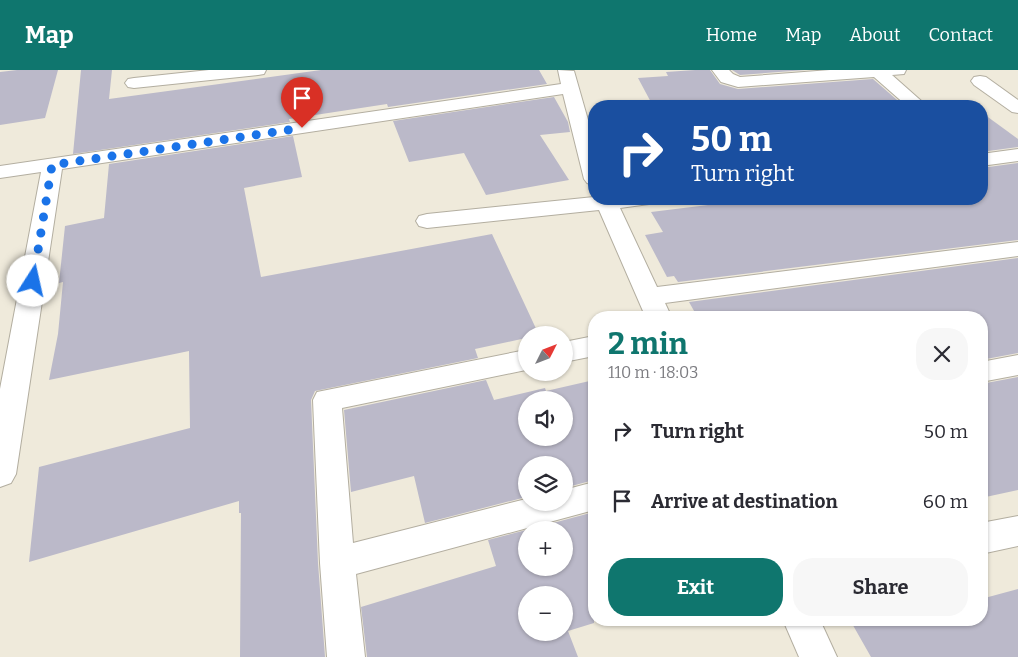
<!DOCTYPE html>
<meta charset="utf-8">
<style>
:root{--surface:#fff;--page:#f7f7f7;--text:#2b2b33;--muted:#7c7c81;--accent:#0f766e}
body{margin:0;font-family:Bitter,serif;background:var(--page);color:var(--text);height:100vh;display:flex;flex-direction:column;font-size:19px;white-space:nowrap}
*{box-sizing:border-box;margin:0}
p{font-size:16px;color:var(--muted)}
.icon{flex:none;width:28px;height:28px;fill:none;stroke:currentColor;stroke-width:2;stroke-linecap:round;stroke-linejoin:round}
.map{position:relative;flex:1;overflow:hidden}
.details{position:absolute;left:588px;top:241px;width:400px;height:315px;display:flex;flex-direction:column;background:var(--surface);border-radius:20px;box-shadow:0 1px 4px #0004}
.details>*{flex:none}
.guide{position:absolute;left:588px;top:30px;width:400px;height:105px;border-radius:20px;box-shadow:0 1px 4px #0004;background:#1a4fa0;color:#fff;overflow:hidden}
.needle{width:32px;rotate:48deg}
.controls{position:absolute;left:518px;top:256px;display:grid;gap:10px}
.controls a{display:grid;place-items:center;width:55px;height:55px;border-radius:50%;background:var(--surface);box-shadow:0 1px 4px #0004;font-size:25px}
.pin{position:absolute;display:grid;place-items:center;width:42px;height:42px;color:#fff;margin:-51px -21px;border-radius:50% 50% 50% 0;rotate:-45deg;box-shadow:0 0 5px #0007}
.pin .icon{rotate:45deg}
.me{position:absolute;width:55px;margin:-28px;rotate:10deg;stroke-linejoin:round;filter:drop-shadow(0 0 4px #0008)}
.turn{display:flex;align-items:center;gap:18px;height:105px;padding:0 20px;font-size:22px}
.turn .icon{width:65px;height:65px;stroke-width:2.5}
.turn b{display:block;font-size:35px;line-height:42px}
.round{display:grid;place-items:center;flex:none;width:52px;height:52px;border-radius:20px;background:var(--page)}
.summary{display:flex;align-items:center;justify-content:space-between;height:85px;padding:0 20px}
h1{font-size:30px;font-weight:700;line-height:38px;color:var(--accent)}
.button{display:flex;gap:10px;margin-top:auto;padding:10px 20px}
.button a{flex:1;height:58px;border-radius:20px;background:var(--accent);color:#fff;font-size:20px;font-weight:700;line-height:58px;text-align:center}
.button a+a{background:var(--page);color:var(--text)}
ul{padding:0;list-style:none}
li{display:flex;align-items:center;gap:15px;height:70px;padding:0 20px}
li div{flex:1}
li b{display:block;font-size:19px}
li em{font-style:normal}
header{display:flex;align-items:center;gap:30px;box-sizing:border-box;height:70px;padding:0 25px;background:var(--accent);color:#fff}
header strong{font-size:24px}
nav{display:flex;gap:28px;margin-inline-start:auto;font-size:18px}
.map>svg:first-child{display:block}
.building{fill:#bbb9c9;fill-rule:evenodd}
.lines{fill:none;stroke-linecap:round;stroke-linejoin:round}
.minor-casing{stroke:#b3aea0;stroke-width:2}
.minor{fill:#fff;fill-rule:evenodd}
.route{stroke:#1a73e8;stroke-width:9;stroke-dasharray:0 16.2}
</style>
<header>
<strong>Map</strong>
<nav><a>Home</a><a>Map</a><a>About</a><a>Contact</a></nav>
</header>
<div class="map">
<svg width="1018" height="587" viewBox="0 0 1018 587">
<rect width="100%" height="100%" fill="#efeadb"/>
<g class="building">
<path d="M17 0H58L45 48 0 55V2Z"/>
<path d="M81 0H112L109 29 321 0H539L547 14 388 37 387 34 289 49 290 52 73 84Z"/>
<path d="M695 0H710L720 14 738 19 873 9 904 36H752L745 31 690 36 688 34 653 36 638 8 668 6 666 2Z"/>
<path d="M732 0H806L740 5Z"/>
<path d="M554 27 568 52 570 62 540 65 569 110 486 125 464 83 409 92 393 51Z"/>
<path d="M981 42 1018 69V77L981 82Z"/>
<path d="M293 66 302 107 244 118 261 207 492 164 539 265H526V268L475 279 478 288 315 321 311 330 318 493 325 587H240L241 443H239V431L29 492 39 397 190 358 189 281 49 310 58 264 63 212 59 213 65 156 104 148 109 94Z"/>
<path d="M1018 93V170L678 212 674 206 667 207 645 165 663 162 651 142 757 129H981V98Z"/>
<path d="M1018 188V283L981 290V248H698L689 232Z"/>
<path d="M1018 307V420L981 428V314Z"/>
<path d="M486 310 494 330 545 318 546 321 594 310V410L564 418V395H526V427L425 453 414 406 351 422 344 340ZM526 330H564V368H526Z"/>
<path d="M594 442V553L568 561 578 587H367L361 537 496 496 488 470 526 460V498H564V460H527ZM526 525H564V562H526Z"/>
<path d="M1018 519V587H871L850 550H981V529Z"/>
</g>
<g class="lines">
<defs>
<g id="minor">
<path d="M209 0H266L264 4 258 5 134 18 128 17 125 13 128 9 134 8Z"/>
<path d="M558 0 574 1 594 71V115L587 113 584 109 563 24 62 99 16 404 11 413 0 417V319L41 102 0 108V96L561 14Z"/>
<path d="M712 0H729L733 4 740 7 830 0H906L904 4 892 5 927 36H907L874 7 738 17 721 12Z"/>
<path d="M980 6 986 7 1018 30V43L1012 42 974 15 971 11 974 7Z"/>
<path d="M1018 79V91L981 96V84Z"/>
<path d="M594 127 652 129 649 134 620 138 657 217 1018 172V186L665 233 672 248H646L599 140 427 158 419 156 416 151 419 146 427 144Z"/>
<path d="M594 266V286L564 292V272Z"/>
<path d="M526 280V300L342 338 353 473 526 429V432H564V420L594 412V440L356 504 365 587H327L320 493 313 330 317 322Z"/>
<path d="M1018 285V305L981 312V292Z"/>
<path d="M1018 446V476L981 484V453Z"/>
<path d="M783 550H820L837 587H799Z"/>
</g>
</defs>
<use href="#minor" class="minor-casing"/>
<use href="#minor" class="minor"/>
</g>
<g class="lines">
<path class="route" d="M33 211 52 95 302 58"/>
</g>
</svg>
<div class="controls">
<a><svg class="needle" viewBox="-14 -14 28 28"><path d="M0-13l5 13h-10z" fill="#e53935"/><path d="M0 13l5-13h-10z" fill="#7c7c81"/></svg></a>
<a><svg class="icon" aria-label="sound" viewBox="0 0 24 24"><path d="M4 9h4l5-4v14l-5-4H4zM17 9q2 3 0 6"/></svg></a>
<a><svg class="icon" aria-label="layers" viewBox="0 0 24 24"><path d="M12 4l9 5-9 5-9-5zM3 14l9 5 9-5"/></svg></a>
<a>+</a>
<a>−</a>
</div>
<div class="pin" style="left:302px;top:58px;background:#d93025"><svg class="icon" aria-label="arrive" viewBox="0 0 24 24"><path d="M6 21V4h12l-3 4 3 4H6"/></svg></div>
<svg class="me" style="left:33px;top:211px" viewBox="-20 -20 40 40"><circle r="19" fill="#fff"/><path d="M0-13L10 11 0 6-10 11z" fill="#1a73e8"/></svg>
<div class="guide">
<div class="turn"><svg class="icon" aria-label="right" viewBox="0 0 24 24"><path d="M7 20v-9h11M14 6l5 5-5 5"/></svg><div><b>50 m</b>Turn right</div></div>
</div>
<section class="details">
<div class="summary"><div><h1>2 min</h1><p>110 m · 18:03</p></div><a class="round"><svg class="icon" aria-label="close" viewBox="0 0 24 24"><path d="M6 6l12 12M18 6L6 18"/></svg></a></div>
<ul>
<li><svg class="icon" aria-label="right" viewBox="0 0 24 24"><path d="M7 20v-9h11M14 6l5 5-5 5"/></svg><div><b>Turn right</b></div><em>50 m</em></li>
<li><svg class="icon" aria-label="arrive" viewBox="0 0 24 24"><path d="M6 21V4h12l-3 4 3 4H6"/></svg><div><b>Arrive at destination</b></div><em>60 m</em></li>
</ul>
<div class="button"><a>Exit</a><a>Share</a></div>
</section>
</div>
